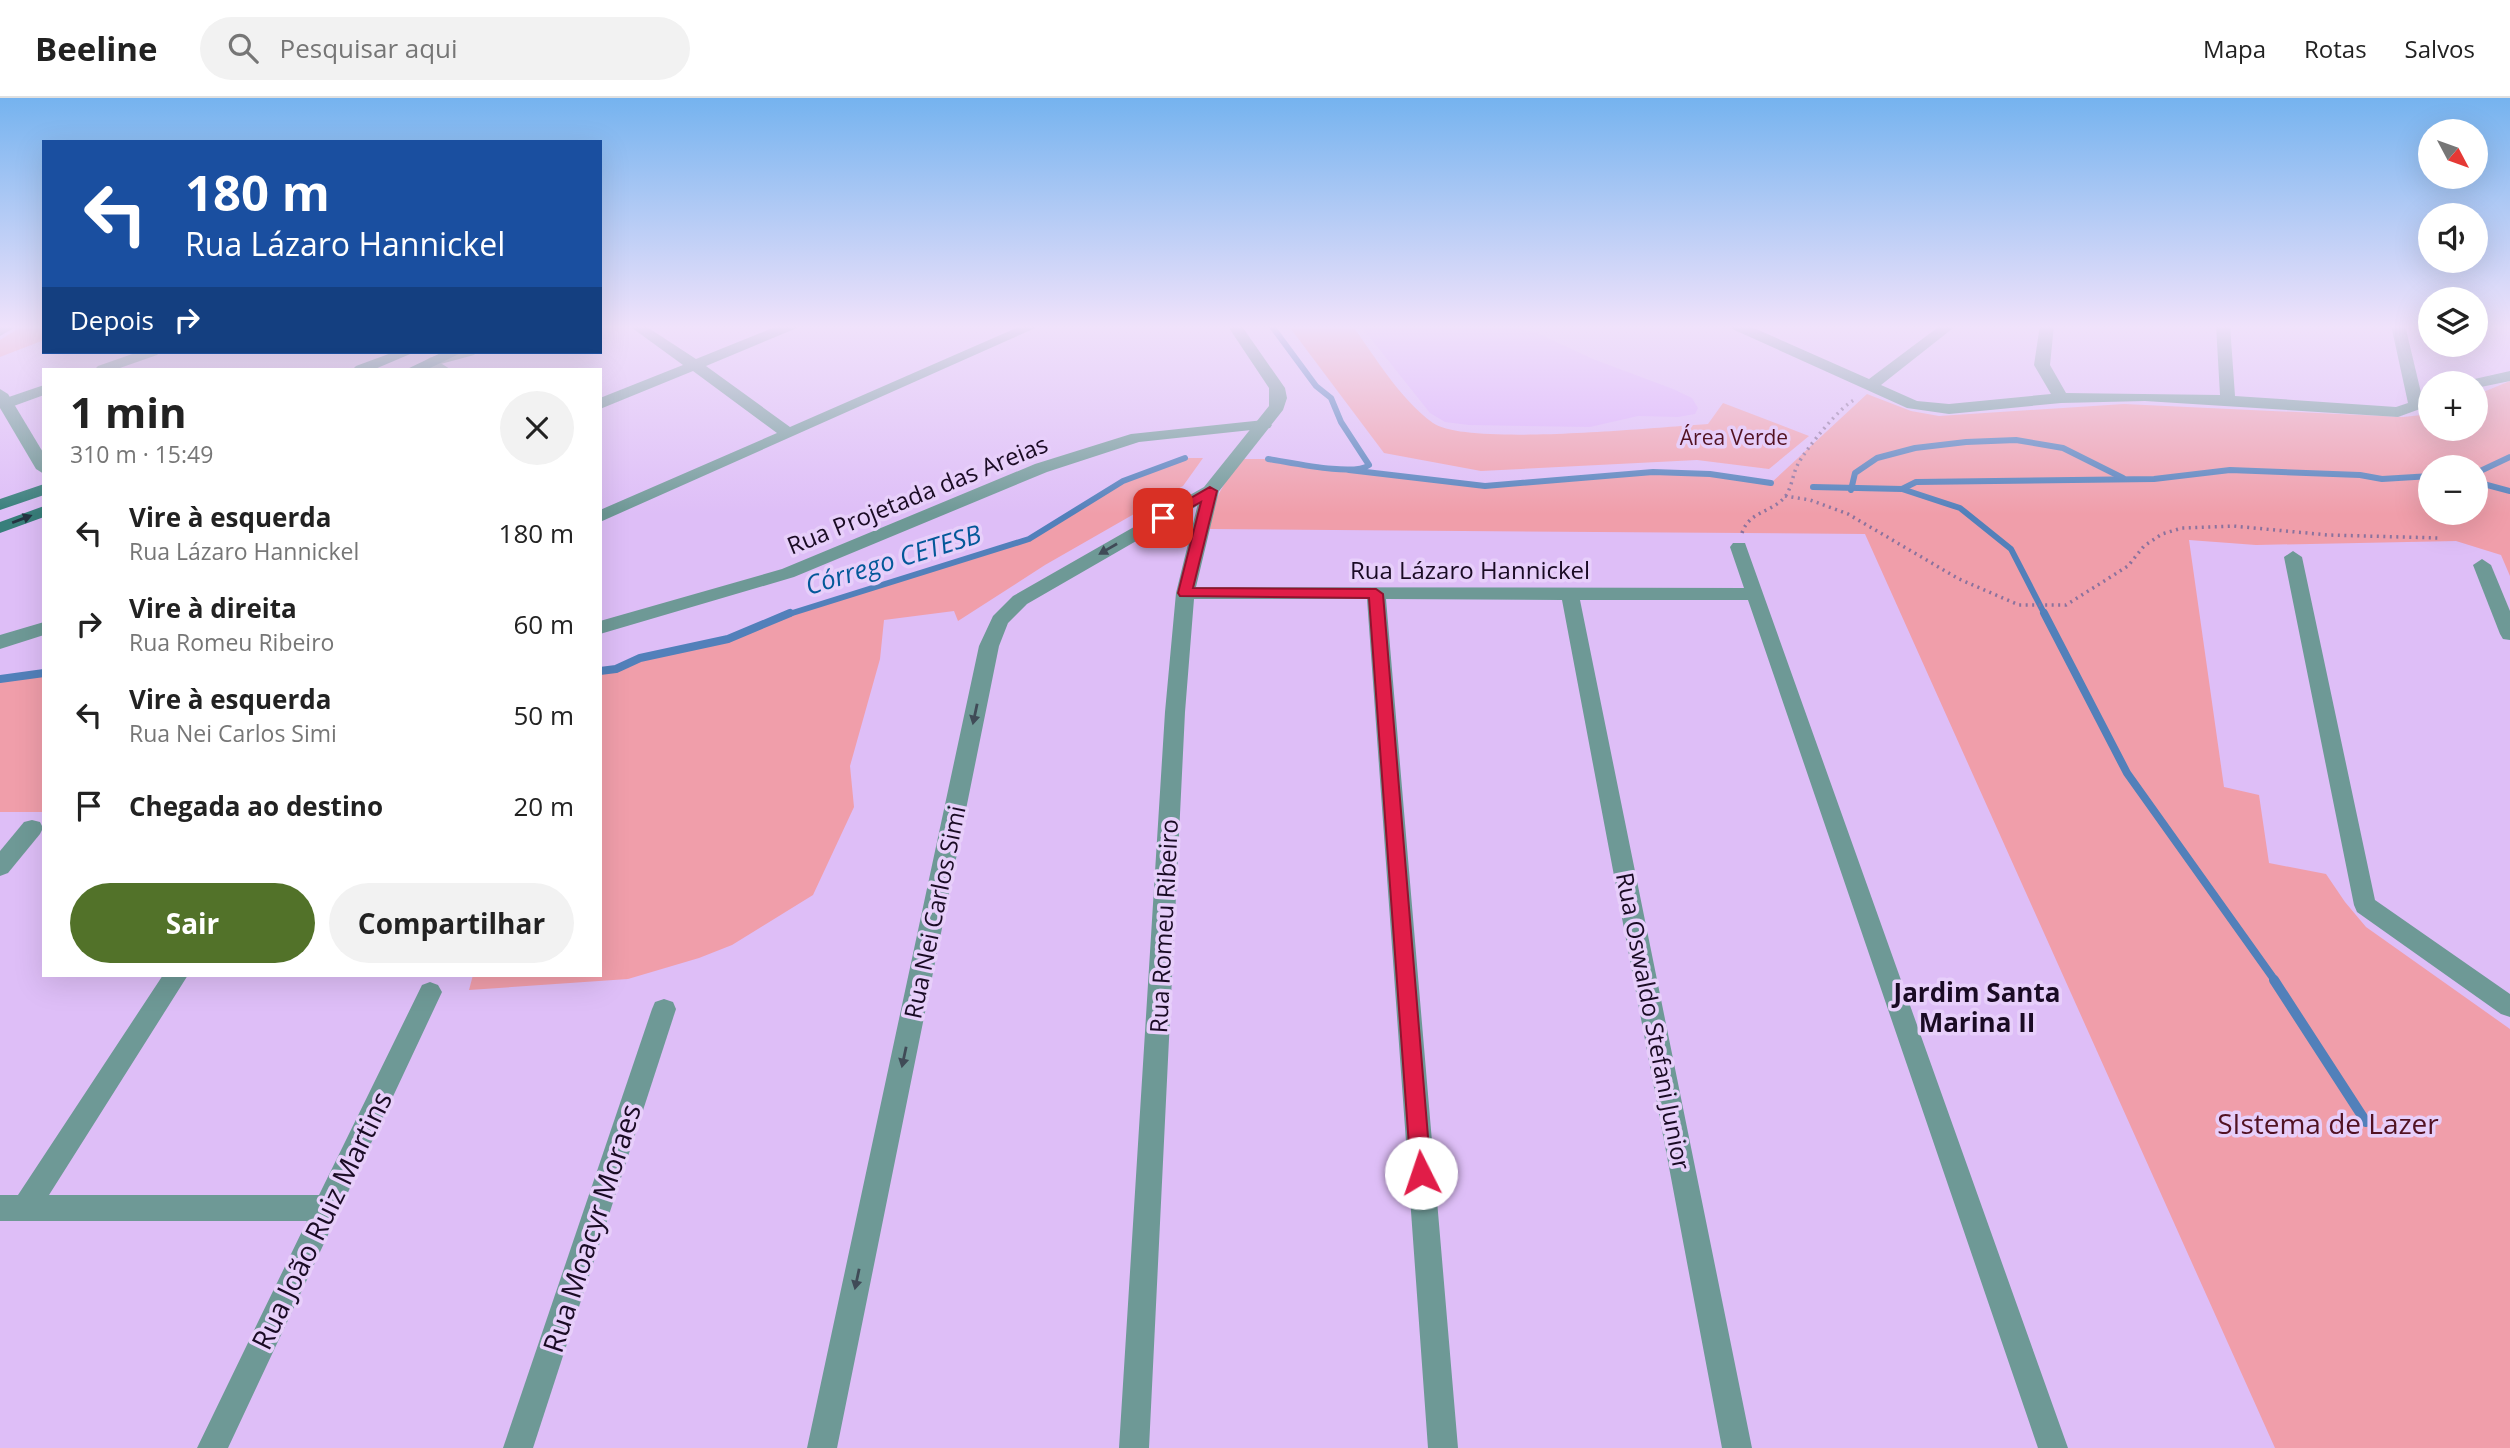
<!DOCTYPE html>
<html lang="pt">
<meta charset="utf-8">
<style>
:root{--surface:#fff;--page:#f2f2f2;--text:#222;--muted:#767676;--line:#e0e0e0;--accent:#527229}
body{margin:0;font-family:"Open Sans",sans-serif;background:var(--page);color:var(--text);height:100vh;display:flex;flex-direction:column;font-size:26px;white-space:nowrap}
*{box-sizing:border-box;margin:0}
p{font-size:23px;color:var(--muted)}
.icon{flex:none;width:38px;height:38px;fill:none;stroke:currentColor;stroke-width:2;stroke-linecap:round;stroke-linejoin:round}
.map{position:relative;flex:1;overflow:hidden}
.sheet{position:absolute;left:42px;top:270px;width:560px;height:609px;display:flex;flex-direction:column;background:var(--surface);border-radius:0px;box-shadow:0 7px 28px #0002}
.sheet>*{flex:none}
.top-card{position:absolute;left:42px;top:42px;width:560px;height:214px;border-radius:0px;box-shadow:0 7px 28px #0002;background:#1a4fa0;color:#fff;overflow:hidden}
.needle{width:46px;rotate:131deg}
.tools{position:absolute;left:2418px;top:21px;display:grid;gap:14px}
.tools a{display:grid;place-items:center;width:70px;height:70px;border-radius:50%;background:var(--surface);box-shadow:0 7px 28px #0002;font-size:35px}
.pin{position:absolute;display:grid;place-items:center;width:60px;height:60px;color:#fff;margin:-30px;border-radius:14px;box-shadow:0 4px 10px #0006}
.me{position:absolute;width:77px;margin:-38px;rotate:356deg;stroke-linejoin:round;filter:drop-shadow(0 0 5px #0008)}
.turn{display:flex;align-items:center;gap:24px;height:147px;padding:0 28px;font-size:32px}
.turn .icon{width:91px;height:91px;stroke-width:2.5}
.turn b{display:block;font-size:49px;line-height:60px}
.then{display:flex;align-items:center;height:66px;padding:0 28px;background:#0003;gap:14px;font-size:26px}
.round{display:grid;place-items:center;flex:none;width:74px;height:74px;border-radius:37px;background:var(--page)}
.overview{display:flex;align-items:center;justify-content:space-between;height:119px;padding:0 28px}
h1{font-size:42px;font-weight:700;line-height:52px}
.cta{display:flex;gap:14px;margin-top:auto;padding:14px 28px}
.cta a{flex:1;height:80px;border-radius:42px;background:var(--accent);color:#fff;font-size:28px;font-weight:700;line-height:80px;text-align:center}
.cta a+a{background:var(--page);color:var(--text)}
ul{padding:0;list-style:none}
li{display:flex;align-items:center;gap:21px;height:91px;padding:0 28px}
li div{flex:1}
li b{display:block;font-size:26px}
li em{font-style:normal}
header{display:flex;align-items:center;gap:42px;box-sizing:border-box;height:98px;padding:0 35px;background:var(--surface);border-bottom:2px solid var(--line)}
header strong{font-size:33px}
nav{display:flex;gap:38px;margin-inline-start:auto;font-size:24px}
.search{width:490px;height:63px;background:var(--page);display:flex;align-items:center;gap:18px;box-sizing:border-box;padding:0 24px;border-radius:38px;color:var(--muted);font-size:26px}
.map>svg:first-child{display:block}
.built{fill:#daaefb}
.green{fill:#f09eaa;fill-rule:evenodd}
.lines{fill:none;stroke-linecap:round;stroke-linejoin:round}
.stream-far2{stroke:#5280ba;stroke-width:6}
.stream-far1{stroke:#5280ba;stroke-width:8}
.stream{stroke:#5280ba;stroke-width:10}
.path{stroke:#8b729d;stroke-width:3.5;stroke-dasharray:2 4.5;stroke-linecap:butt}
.minor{fill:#6e9996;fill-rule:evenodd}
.tertiary{fill:#6e9996;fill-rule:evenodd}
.secondary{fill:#387f7b;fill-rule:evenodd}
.oneway{fill:#243442}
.oneway2{fill:#404b57}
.route{fill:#e11d48;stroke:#92132f;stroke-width:2}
.labels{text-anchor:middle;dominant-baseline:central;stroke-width:7;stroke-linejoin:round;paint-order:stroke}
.far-park-label{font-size:21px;fill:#521222;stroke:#e7cffa}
.street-label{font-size:24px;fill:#1a0b24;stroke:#e7cffa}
.water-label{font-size:26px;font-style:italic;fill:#035899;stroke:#e7cffa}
.neighbourhood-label{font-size:26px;font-weight:bold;fill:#1a0b24;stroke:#e7cffa}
.near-park-label{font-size:28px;fill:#521222;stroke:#e7cffa}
.near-street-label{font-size:28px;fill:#1a0b24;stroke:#e7cffa}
</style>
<header>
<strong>Beeline</strong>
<div class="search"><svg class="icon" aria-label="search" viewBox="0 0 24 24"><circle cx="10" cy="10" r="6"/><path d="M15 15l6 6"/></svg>Pesquisar aqui</div>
<nav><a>Mapa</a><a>Rotas</a><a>Salvos</a></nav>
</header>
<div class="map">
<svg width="2510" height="1350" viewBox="0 0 2510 1350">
<rect width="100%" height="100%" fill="#debef7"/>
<path class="built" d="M1360 227H1507L1537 235 1593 261 1673 291 1692 300 1698 310 1695 316 1678 319 1638 318 1590 329 1469 327 1445 324 1430 315Z"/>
<g class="green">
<path d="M24 227H44V242L0 259V242Z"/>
<path d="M1288 227H1352C1376 260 1399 300 1433 325 1467 349 1658 329 1708 326L1723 305 1809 338 1769 371 1697 362 1481 373 1384 355Z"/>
<path d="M2510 283V478L2501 457 2456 443 2256 447 2189 442 2224 689 2259 697 2269 765 2326 776 2345 804 2366 829 2510 931V1350H2275L1865 436 1210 431C1211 402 1225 384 1242 361H1268L1485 388 1653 374 1710 376 1771 385 1867 296 1911 313 1939 318 2124 306 2403 319 2431 316V331H2476V297ZM2431 369H2476V415H2431Z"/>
<path d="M1185 360H1203L1183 388 1045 467 958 523 954 513 884 522 880 561 850 668 854 709 813 797 732 847 699 860 628 881 469 892 473 877H600V573L616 571 640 560 728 541 758 527 807 509 1029 441C1044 435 1054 428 1067 418 1101 393 1144 370 1185 360Z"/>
<path d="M31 575H44V714H0V581Z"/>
</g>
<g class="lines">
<g class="stream-far2">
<path d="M1268 361C1289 364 1354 379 1369 367L1341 324 1331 300 1316 288 1271 227"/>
<path d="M1349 372 1485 388 1653 374 1710 376 1771 385"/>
<path d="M2476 375 2510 359"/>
<path d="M2476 384 2510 393"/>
<path d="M1813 389 1902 391 1916 384 2154 381 2230 372 2360 377 2382 381 2431 378"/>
<path d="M1902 391 1960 410 2011 451 2045 517"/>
<path d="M1851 392 1855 375 1877 360 1915 350 1966 344 2016 342 2063 350 2123 380"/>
<path d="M786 517 1029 441 1123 383 1185 360"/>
</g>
<g class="stream-far1">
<path d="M2044 515 2127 675 2276 884"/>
<path d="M600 573 616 571 640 560 728 541 790 515"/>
<path d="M0 581 44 575"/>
</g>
<path class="stream" d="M2274 882 2366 1024"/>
<g class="path">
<path d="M1785 398 1810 402 1848 416 1959 481 2019 507H2066L2128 468 2144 448 2162 436 2182 430 2233 428 2328 437 2439 440"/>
<path d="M1742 435C1749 414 1769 415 1783 401 1792 392 1792 377 1798 366 1806 351 1841 307 1856 301"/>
</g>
<g class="minor">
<path d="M19 227 0 238V228Z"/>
<path d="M628 227H644L696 261 780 227H799L797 230 706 268 790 329 1023 227H1042L600 424V412L777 335 693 273 600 311V300L683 267Z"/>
<path d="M1728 227H1747L1869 281 1941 227H1957L1881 287 1917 303 1949 306 2051 296 2034 267 2040 227H2054L2050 267 2066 295 2220 297 2216 227H2230L2235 298 2396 309 2408 305 2391 227H2405L2422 299 2431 296V307L2398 319 2145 303 2061 305 1949 316 1907 310 1730 230Z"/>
<path d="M138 254H160L157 257 117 271H95L98 268Z"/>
<path d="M431 259 450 271H432L423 264Z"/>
<path d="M2510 273V283L2476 290V285H2468L2470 282Z"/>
<path d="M44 287V297L11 309 0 310V302Z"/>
<path d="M1264 322 1272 327 1270 330 1139 344 1047 374 794 479 600 536V523L782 471 1035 366 1131 336Z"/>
<path d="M1210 388 1219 393 1196 489 1744 490 1730 449 1733 445H1745L2068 1350H2038L1748 502H1580L1752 1350H1722L1562 502 1386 501 1458 1350H1428L1367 501H1194L1185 614 1149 1350H1119L1165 614 1176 495 1201 393Z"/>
<path d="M2293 453 2302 459 2375 802 2510 896V919L2501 916 2357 814 2354 807 2284 459Z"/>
<path d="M2482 461 2491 467 2510 513V542L2503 541 2500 536 2473 467Z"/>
<path d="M44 524V537L0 551V537Z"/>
<path d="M32 722 40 724 43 730 40 736 8 775 0 778V753L24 724Z"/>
<path d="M163 877H188L49 1097H319L422 887 430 884 438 887 442 894 228 1350H197L307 1123H0V1097H18Z"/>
<path d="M664 901 673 904 676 911 533 1350H503L652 911 655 904Z"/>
</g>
<g class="tertiary">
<path d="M1227 227H1241L1285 290 1287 300 1283 312 1216 397 1027 506 1008 525 999 548 837 1350H807L979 548 993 518 1013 498 1204 389 1269 308V290Z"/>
<path d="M452 254H477L474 257 437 267 429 262 432 259Z"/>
<path d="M0 291 8 296 44 356V376L36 371 0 310Z"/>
</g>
<g class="secondary">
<path d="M394 254H415L375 271H353L356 268Z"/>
<path d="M443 254H463L428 271H407Z"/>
<path d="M44 386V397L0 412V401Z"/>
<path d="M44 408V419L0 435V424Z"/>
</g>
</g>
<defs><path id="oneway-solid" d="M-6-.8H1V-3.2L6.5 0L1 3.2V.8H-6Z" transform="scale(1.75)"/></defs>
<use class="oneway" href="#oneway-solid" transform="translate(22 421) rotate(-21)"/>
<g class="oneway2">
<use href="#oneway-solid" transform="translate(1108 451) rotate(150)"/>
<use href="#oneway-solid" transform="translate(975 616) rotate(102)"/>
<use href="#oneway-solid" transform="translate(904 959) rotate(102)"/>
<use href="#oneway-solid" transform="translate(857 1181) rotate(102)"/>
</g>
<linearGradient id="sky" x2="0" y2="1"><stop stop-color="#75b3ef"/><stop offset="0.55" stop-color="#f0e2fb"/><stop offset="1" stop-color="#f0e2fb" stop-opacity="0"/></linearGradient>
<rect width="2510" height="416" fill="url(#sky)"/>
<path class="route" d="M1210 389 1217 393 1193 490 1376 491 1383 496 1431 1075 1428 1082 1421 1085 1414 1082 1411 1075 1369 500 1180 498 1178 495 1201 404 1167 423 1163 424 1156 420Z"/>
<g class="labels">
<g class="far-park-label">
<text x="1734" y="339">Área Verde</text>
</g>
<g class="street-label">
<text transform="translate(917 396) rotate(-22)">Rua Projetada das Areias</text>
<text x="1470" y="471">Rua Lázaro Hannickel</text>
<text transform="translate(934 814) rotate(-78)">Rua Nei Carlos Simi</text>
<text transform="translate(1163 828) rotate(-87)">Rua Romeu Ribeiro</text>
<text transform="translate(1654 923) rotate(79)">Rua Oswaldo Stefani Junior</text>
</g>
<g class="water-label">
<text transform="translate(893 461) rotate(-17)">Córrego CETESB</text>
</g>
<g class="neighbourhood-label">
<text x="1977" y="894">Jardim Santa<tspan x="1977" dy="30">Marina II</tspan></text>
</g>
<g class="near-park-label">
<text x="2328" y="1025">SIstema de Lazer</text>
</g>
<g class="near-street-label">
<text transform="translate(321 1122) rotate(-64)">Rua João Ruiz Martins</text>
<text transform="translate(591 1130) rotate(-72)">Rua Moacyr Moraes</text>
</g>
</g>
</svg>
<div class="tools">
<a><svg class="needle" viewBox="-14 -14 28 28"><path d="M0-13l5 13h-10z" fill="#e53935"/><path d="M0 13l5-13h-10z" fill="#767676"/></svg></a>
<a><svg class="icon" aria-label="sound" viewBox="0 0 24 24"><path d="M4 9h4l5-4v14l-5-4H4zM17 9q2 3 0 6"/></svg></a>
<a><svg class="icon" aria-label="layers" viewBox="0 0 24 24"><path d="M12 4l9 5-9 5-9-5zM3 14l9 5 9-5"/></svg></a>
<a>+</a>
<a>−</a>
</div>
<div class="pin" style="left:1163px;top:420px;background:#d93025"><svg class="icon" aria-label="arrive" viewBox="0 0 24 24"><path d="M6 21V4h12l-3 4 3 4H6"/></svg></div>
<svg class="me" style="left:1421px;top:1075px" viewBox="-20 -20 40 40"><circle r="19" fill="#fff"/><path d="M0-13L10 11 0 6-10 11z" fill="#e11d48"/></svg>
<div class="top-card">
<div class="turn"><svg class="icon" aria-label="left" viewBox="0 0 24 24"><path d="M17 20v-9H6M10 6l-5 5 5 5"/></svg><div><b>180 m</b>Rua Lázaro Hannickel</div></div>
<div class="then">Depois<svg class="icon" aria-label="right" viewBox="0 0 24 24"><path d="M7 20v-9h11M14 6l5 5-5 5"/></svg></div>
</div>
<section class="sheet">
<div class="overview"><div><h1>1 min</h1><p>310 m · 15:49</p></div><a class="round"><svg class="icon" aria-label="close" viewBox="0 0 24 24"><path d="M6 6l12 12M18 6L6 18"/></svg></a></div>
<ul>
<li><svg class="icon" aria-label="left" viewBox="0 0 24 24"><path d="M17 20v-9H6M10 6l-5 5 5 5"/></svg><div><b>Vire à esquerda</b><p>Rua Lázaro Hannickel</p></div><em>180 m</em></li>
<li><svg class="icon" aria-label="right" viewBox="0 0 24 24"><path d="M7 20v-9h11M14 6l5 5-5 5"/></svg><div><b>Vire à direita</b><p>Rua Romeu Ribeiro</p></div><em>60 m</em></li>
<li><svg class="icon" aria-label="left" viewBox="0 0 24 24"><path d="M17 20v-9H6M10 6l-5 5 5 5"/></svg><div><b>Vire à esquerda</b><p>Rua Nei Carlos Simi</p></div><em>50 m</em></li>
<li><svg class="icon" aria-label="arrive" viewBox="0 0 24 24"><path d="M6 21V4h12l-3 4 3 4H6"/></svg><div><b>Chegada ao destino</b></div><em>20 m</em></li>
</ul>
<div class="cta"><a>Sair</a><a>Compartilhar</a></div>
</section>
</div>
